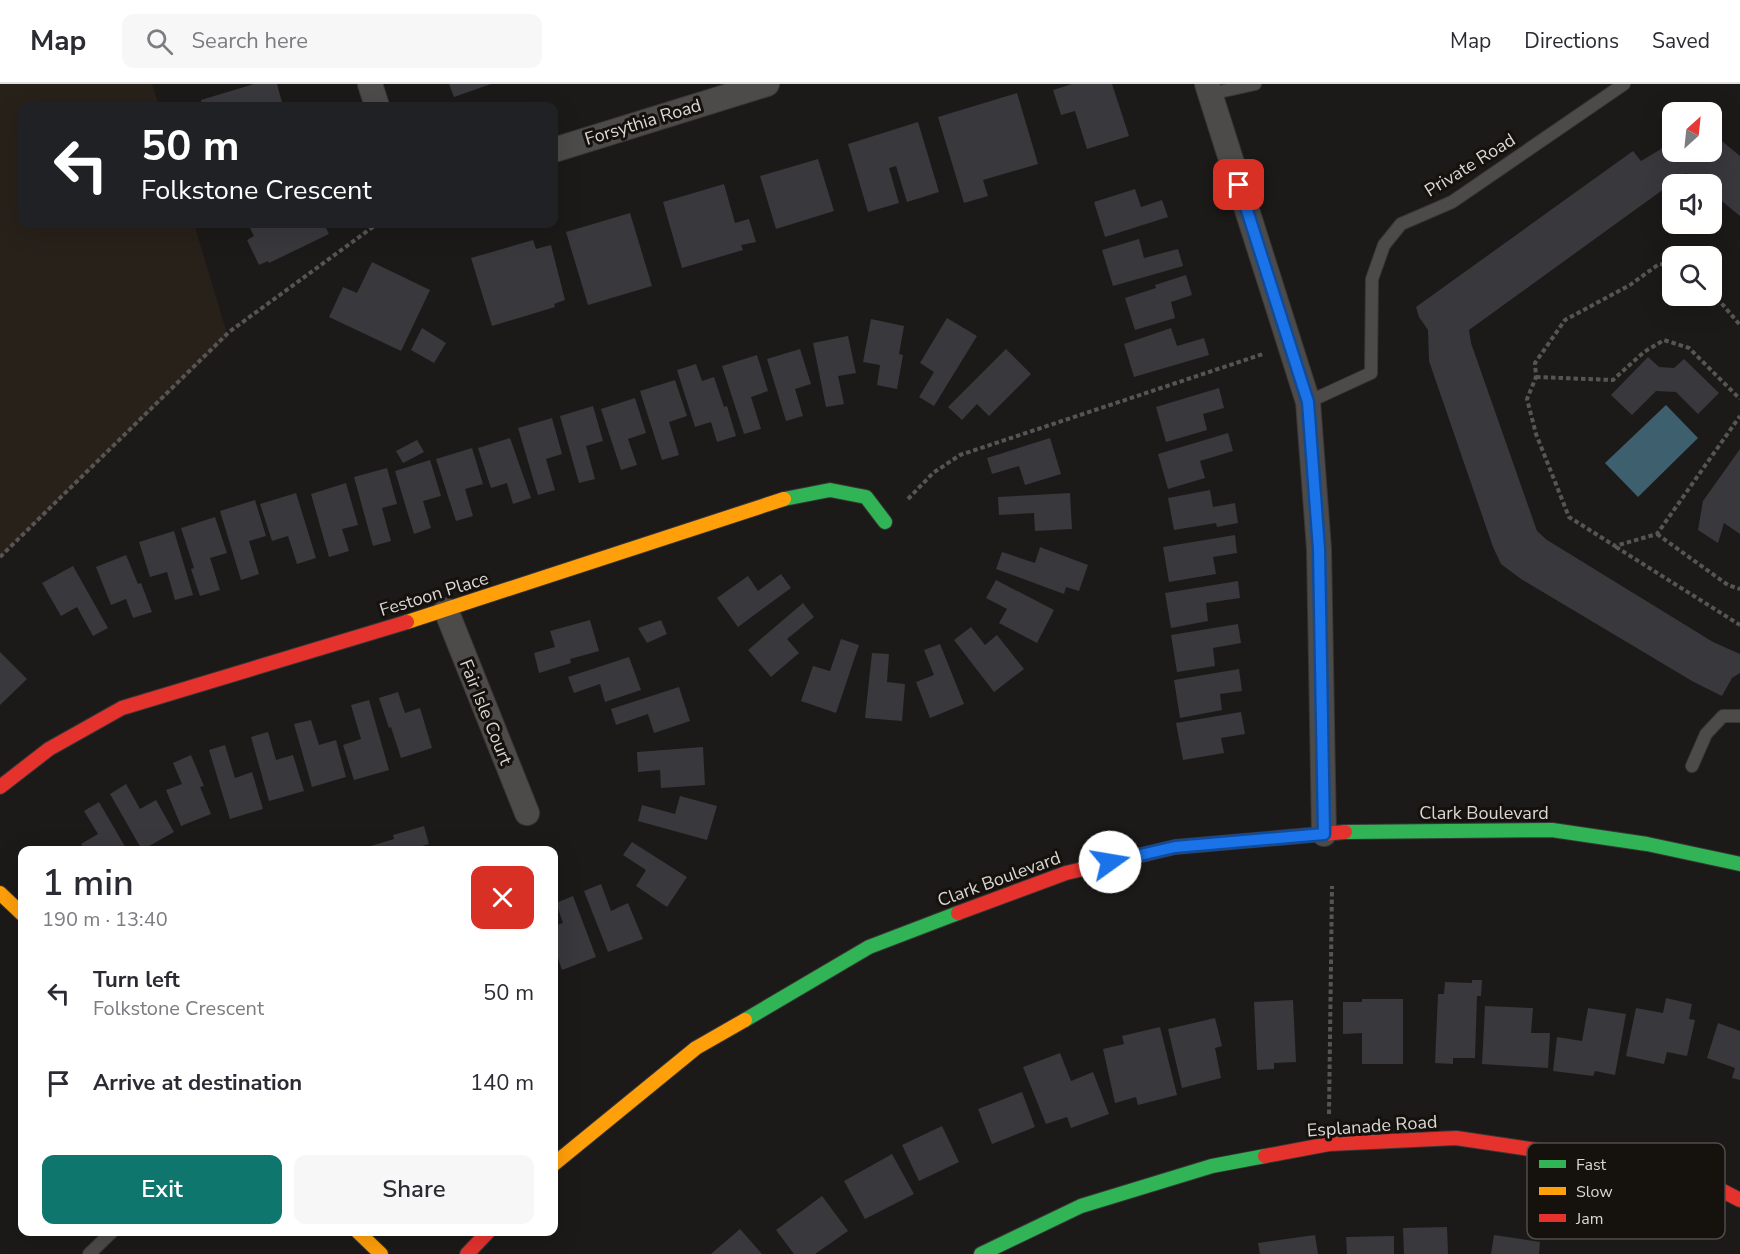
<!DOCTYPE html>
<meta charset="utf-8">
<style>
:root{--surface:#fff;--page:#f7f7f7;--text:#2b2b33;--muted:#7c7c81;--line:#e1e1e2;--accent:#0f766e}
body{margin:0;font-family:"Nunito Sans",sans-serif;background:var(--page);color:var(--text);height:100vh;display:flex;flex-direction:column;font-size:22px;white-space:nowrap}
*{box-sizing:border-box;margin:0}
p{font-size:20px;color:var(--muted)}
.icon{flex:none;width:33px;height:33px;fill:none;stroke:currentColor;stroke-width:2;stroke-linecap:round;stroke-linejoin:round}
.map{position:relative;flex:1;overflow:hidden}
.details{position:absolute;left:18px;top:762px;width:540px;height:390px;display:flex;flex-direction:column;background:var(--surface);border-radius:12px;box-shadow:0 6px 24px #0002}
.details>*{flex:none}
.guide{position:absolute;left:18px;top:18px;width:540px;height:126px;border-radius:12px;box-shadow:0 6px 24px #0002;background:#202124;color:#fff;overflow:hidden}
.needle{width:39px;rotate:27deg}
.controls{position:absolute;left:1662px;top:18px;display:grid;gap:12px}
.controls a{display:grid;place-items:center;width:60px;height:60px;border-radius:12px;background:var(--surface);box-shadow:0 6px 24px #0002;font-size:30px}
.pin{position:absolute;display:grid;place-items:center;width:51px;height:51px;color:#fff;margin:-26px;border-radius:12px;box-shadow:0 3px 9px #0006}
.me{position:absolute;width:66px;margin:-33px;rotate:77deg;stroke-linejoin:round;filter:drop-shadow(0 0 4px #0008)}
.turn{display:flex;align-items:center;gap:21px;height:126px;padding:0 24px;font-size:27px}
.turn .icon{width:78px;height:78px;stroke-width:2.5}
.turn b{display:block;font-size:42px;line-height:51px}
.round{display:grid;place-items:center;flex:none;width:63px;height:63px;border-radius:12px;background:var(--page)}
.summary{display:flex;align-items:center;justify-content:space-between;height:102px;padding:0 24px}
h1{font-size:36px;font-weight:600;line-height:45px}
.cta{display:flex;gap:12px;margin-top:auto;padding:12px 24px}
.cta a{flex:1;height:69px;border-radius:12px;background:var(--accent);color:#fff;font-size:24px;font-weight:600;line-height:69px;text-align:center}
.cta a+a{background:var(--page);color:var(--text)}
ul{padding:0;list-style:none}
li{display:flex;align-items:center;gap:18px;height:90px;padding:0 24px}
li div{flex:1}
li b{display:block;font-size:22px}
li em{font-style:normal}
header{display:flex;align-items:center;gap:36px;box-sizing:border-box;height:84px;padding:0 30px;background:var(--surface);border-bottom:2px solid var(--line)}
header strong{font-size:28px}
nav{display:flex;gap:33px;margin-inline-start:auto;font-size:21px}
.search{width:420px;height:54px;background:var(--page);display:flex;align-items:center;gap:15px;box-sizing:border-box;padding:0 21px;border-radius:12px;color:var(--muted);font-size:22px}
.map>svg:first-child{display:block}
.built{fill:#28211a}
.water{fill:#3e5f6e}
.building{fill:#38383d}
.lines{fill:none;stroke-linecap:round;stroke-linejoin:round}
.lane-casing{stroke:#383636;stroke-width:14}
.street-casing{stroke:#383636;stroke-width:26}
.fast-casing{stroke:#383636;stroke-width:16}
.slow-casing{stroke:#383636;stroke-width:16}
.jam-casing{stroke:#383636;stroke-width:16}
.path{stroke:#575554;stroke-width:4;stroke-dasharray:4.5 3;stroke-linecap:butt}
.lane{stroke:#4d4b4a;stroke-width:12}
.street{stroke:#4d4b4a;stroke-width:24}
.fast{stroke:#30b455;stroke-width:14}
.slow{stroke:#ff9f0a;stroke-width:14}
.jam{stroke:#e5322d;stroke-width:14}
.route-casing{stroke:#114b97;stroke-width:15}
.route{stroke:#1a73e8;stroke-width:10}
.labels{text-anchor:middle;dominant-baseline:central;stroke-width:6;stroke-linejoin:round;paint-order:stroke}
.street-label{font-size:18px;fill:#dad7d5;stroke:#15110d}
.key{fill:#15110d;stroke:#504c49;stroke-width:1.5}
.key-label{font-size:16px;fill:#dad7d5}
</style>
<header>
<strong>Map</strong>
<div class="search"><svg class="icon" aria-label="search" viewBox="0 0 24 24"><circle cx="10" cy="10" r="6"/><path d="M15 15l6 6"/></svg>Search here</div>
<nav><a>Map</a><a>Directions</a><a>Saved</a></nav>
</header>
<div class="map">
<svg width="1740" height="1170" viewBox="0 0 1740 1170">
<rect width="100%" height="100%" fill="#1c1a18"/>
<path class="built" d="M0 0H152L159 22H22V140H194L228 253 0 474Z"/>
<path class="water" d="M1666 321 1698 354 1638 413 1605 379Z"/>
<g class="building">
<path d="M254 0H277L283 22H202L201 16Z"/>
<path d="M449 0H491L454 13Z"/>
<path d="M1072 0H1112L1129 52 1087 65 1075 27 1061 31 1053 6Z"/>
<path d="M1017 9 1038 80 983 96 988 112 964 119 938 33Z"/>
<path d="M918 38 939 108 907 118 896 82 889 84 899 119 868 128 848 60Z"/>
<path d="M1712 49 1740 72V132L1712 109V100H1700L1686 89 1469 246 1471 259 1537 447 1547 456 1713 558 1740 570V589L1732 594 1722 612 1692 597 1521 495 1501 480 1493 463 1429 277 1428 246 1419 233 1416 223 1633 67 1641 77 1666 62 1672 71 1677 68H1712Z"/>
<path d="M818 75 834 127 776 145 760 92Z"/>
<path d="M724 100 735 139 749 135 756 158 741 161 743 166 682 184 663 118Z"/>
<path d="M1135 105 1141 123 1162 116 1168 133 1105 153 1094 118Z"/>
<path d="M630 129 652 202 588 221 566 148Z"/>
<path d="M248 140H324L329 150 269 179 268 177 259 181 247 156 254 152Z"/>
<path d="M1139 155 1144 174 1178 165 1183 182 1113 202 1102 166Z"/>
<path d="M533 156 536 165 551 161 565 216 554 220 555 223 492 242 471 174Z"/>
<path d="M372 178 430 206 401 267 329 233 343 203 357 209Z"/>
<path d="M1186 191 1192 211 1171 218 1175 234 1135 246 1125 214 1156 204 1155 201Z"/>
<path d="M947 234 977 252 934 322 919 313 934 288 920 279Z"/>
<path d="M871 235 904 242 899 270 903 271 897 305 877 301 880 281 863 278Z"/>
<path d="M422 244 446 259 434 279 411 266Z"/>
<path d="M1171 244 1177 262 1204 254 1209 271 1134 293 1124 260Z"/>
<path d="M848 252 856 289 838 292 844 320 826 323 813 259Z"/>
<path d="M800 265 811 300 795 305 803 332 786 337 767 275Z"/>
<path d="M1006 265 1031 290 989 332 977 320 962 336 948 323Z"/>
<path d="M757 271 768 307 751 313 761 345 744 350 722 282Z"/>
<path d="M1648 273 1659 283 1674 284 1684 275 1719 309 1698 330 1676 308 1656 307 1632 331 1611 311Z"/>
<path d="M696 280 702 297 714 293 724 323 727 322 736 352 717 358 711 338 695 343 677 286Z"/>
<path d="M675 296 687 332 669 338 679 371 662 376 640 307Z"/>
<path d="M1219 304 1224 324 1203 330 1207 346 1166 358 1156 323Z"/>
<path d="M635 314 646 349 628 355 637 381 621 386 601 325Z"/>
<path d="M593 322 603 357 586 362 595 395 579 399 560 332Z"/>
<path d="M552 334 562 370 546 375 555 406 538 411 518 344Z"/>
<path d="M1228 349 1233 367 1200 377 1205 394 1168 405 1158 370Z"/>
<path d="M510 354 531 414 513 420 507 399 491 404 478 364Z"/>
<path d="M1050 354 1061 390 1025 401 1019 382 992 390 987 374Z"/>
<path d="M417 356 424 368 403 379 396 367Z"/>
<path d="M472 364 483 400 465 405 473 432 456 437 436 375Z"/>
<path d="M1740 365V450L1724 439 1718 459 1698 446 1703 417Z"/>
<path d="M430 376 441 412 423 417 431 444 414 450 395 387Z"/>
<path d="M387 384 397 420 382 424 391 457 373 462 354 393Z"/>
<path d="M346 399 358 441 342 445 349 467 329 473 311 410Z"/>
<path d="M1210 406 1213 423 1235 419 1238 439 1217 443 1216 439 1174 446 1168 414Z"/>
<path d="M296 409 316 474 297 480 288 452 272 457 260 420Z"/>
<path d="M1070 409 1072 445 1035 447 1034 429 999 431 998 413Z"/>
<path d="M255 416 266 452 249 457 259 490 241 496 220 427Z"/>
<path d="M215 433 227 469 210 474 220 506 200 512 191 485 194 484 181 444Z"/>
<path d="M174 447 193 511 175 516 167 488 150 493 139 458Z"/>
<path d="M1235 451 1237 469 1213 473 1216 490 1169 498 1163 463Z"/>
<path d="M1040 463 1088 481 1079 507 1066 503 1064 510 996 485 1002 468 1035 479Z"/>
<path d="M126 471 138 500 141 499 152 528 133 534 126 515 111 521 96 483Z"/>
<path d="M73 482 108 544 93 552 77 523 61 532 42 499Z"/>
<path d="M781 490 791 504 738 543 717 514 748 492 758 507Z"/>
<path d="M996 496 1054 526 1037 559 999 539 1007 525 986 514Z"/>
<path d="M1238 497 1240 514 1206 519 1208 537 1171 544 1165 509Z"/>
<path d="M803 519 814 533 787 555 799 569 771 593 748 566Z"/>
<path d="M590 536 599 567 570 575 571 579 539 589 534 569 555 563 550 547Z"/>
<path d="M661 536 667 550 647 559 638 544Z"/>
<path d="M1238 540 1241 559 1213 564 1215 582 1177 588 1171 551Z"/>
<path d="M971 543 985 561 997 551 1024 585 994 608 954 556Z"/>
<path d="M841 555 859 561 836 629 801 617 813 582 830 587Z"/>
<path d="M940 560 964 620 930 634 916 598 934 591 924 566Z"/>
<path d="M0 568 27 595 0 621Z"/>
<path d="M872 569 889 570 887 598 905 600 902 637 865 634Z"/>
<path d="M629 573 641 606 605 618 600 600 574 609 568 593Z"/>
<path d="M1239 585 1242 607 1220 610 1222 626 1180 634 1174 596Z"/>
<path d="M679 603 690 637 654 649 648 630 616 641 611 625Z"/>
<path d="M398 608 405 629 420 624 432 664 401 674 391 643 389 644 379 614Z"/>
<path d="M369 616 389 686 354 696 343 661 361 655 351 621Z"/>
<path d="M1241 628 1245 650 1221 654 1224 669 1183 676 1176 639Z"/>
<path d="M311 636 319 661 336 656 346 693 312 703 294 640Z"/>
<path d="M268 648 276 676 293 671 304 707 269 717 251 653Z"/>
<path d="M225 661 235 694 252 688 263 725 230 735 209 666Z"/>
<path d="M703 663 705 701 661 704 660 686 638 688 637 668Z"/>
<path d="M191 671 204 702 200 703 211 730 181 742 166 706 182 700 173 679Z"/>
<path d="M126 700 140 725 156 716 174 748 142 766 110 710Z"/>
<path d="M680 712 717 722 707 756 638 737 642 721 675 730Z"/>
<path d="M99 718 127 766H85L81 760 98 750 84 727Z"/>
<path d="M424 742 429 760 409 766H365L364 764 394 755 393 751Z"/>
<path d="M632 758 687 793 667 823 636 802 646 786 623 771Z"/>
<path d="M601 800 611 827 628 819 643 855 608 868 584 807Z"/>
<path d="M573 812 596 873 562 886 554 862V842L563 839 556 819Z"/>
<path d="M1472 896H1482L1481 912H1477L1475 974H1453V980L1435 979 1438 910H1444L1445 898 1472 899Z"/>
<path d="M1666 914 1692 920 1689 935 1695 936 1687 972 1667 968 1664 980 1626 972 1636 924 1663 929Z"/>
<path d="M1362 915H1403V980H1362V949L1343 950V918H1362Z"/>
<path d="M1293 916 1296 978 1274 979V985L1257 986 1254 918Z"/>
<path d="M1485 922 1533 924 1531 949H1550L1548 984 1482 980Z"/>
<path d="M1588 924 1626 930 1615 991 1595 987 1593 992 1553 987 1557 953 1582 957Z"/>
<path d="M1215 934 1222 962 1215 964 1221 994 1182 1004 1168 945Z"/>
<path d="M1718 939 1740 947V996L1732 994 1735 984 1707 974Z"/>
<path d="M1160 943 1177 1011 1138 1021 1136 1013 1115 1019 1103 965 1124 960 1122 952Z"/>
<path d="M1060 969 1071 997 1093 988 1109 1030 1071 1044 1067 1033 1046 1040 1023 983Z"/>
<path d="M1022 1008 1035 1043 992 1060 978 1025Z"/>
<path d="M942 1042 959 1078 919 1097 902 1061Z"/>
<path d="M892 1070 914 1110 865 1135 844 1097Z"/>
<path d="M822 1112 848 1147 815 1170H794L776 1146Z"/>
<path d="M1447 1143 1448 1170H1404L1403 1144Z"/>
<path d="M740 1145 762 1170H711Z"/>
<path d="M1315 1151 1318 1170H1260L1258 1159Z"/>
<path d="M1494 1151 1540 1158 1539 1170H1491Z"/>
<path d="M1394 1152V1170H1347L1346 1153Z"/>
</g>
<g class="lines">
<defs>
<g id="lane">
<path d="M1210 10 1255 0"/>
<path d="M1308 318 1371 289 1372 195 1384 161 1401 140 1452 118 1624 0"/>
<path d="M1692 682 1706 650 1723 632H1740"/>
<path d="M89 1170 112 1148"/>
</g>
<g id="street">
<path d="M370 0 377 22"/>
<path d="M1207 0 1308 318 1319 465 1324 750"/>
<path d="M554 66 767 0"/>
<path d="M446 526 527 729"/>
</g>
<g id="fast">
<path d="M784 415 830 406 866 413 885 438"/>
<path d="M1345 748 1552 746 1647 760 1740 780"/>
<path d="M745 936 869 863 958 829"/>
<path d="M981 1170 1081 1122 1212 1082 1265 1072"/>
</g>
<g id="slow">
<path d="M407 538 784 415"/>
<path d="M0 809 22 830"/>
<path d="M554 1080 696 964 745 936"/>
<path d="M358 1148 381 1170"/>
</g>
<g id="jam">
<path d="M0 703 49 665 122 624 407 538"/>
<path d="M958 829 1066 789 1175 763 1345 748"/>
<path d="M1265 1072 1329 1060 1456 1054 1577 1072 1717 1104 1740 1116"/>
<path d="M467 1170 488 1148"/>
</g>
</defs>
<use href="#lane" class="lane-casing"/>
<use href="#street" class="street-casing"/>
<use href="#fast" class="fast-casing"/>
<use href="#slow" class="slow-casing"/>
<use href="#jam" class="jam-casing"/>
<g class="path">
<path d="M1672 181 1659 180 1630 201 1565 236 1535 279 1536 293 1527 315 1536 350 1569 433 1615 462 1657 450 1740 332"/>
<path d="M1712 208 1740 241"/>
<path d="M1536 293 1613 296 1644 268 1664 256 1689 264 1740 315"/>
<path d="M908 415 933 389 960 371 1263 270"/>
<path d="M1657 450 1728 501 1740 505"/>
<path d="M1616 463 1740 541"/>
<path d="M0 473 229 248 377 140"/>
<path d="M1329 1030 1332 802"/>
</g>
<use href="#lane" class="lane"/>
<use href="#street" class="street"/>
<use href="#fast" class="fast"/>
<use href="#slow" class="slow"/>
<use href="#jam" class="jam"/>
</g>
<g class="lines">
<defs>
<path id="route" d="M1110 778 1175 763 1324 750 1319 465 1308 318 1239 101"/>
</defs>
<use href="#route" class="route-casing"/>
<use href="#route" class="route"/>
</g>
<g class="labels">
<g class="street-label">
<text transform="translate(643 38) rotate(-17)">Forsythia Road</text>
<text transform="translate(1470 81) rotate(-32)">Private Road</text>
<text transform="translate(434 510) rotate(-17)">Festoon Place</text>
<text transform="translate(486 628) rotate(68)">Fair Isle Court</text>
<text x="1484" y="729">Clark Boulevard</text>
<text transform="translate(999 795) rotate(-20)">Clark Boulevard</text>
<text transform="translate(1372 1042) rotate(-4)">Esplanade Road</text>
</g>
</g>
<rect x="1527" y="1059" width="198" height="96" rx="9" class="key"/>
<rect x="1539" y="1076" width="27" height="8" fill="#30b455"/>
<rect x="1539" y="1103" width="27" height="8" fill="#ff9f0a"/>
<rect x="1539" y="1130" width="27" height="8" fill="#e5322d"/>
<g class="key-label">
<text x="1576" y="1086">Fast</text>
<text x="1576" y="1113">Slow</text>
<text x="1576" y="1140">Jam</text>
</g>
</svg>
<div class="controls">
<a><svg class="needle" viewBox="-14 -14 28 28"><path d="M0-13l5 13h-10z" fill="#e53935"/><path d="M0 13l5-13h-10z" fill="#7c7c81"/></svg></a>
<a><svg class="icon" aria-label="sound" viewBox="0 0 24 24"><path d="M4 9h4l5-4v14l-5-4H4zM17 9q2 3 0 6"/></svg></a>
<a><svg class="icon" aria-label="search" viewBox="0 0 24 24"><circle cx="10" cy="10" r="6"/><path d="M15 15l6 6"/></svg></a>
</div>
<div class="pin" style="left:1239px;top:101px;background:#d93025"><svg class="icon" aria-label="arrive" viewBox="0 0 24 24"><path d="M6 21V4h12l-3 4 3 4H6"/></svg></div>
<svg class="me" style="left:1110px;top:778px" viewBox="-20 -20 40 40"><circle r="19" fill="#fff"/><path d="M0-13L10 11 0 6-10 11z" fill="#1a73e8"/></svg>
<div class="guide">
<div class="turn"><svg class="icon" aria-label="left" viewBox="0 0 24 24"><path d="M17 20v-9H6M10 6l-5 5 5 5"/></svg><div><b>50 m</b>Folkstone Crescent</div></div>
</div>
<section class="details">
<div class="summary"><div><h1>1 min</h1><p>190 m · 13:40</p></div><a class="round" style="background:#d93025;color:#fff"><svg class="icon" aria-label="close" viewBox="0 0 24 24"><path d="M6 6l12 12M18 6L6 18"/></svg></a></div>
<ul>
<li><svg class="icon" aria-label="left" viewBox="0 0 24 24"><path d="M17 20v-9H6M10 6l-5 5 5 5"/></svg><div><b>Turn left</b><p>Folkstone Crescent</p></div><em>50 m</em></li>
<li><svg class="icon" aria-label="arrive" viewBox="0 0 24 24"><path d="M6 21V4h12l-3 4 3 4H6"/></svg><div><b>Arrive at destination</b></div><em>140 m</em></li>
</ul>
<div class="cta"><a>Exit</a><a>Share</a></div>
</section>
</div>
